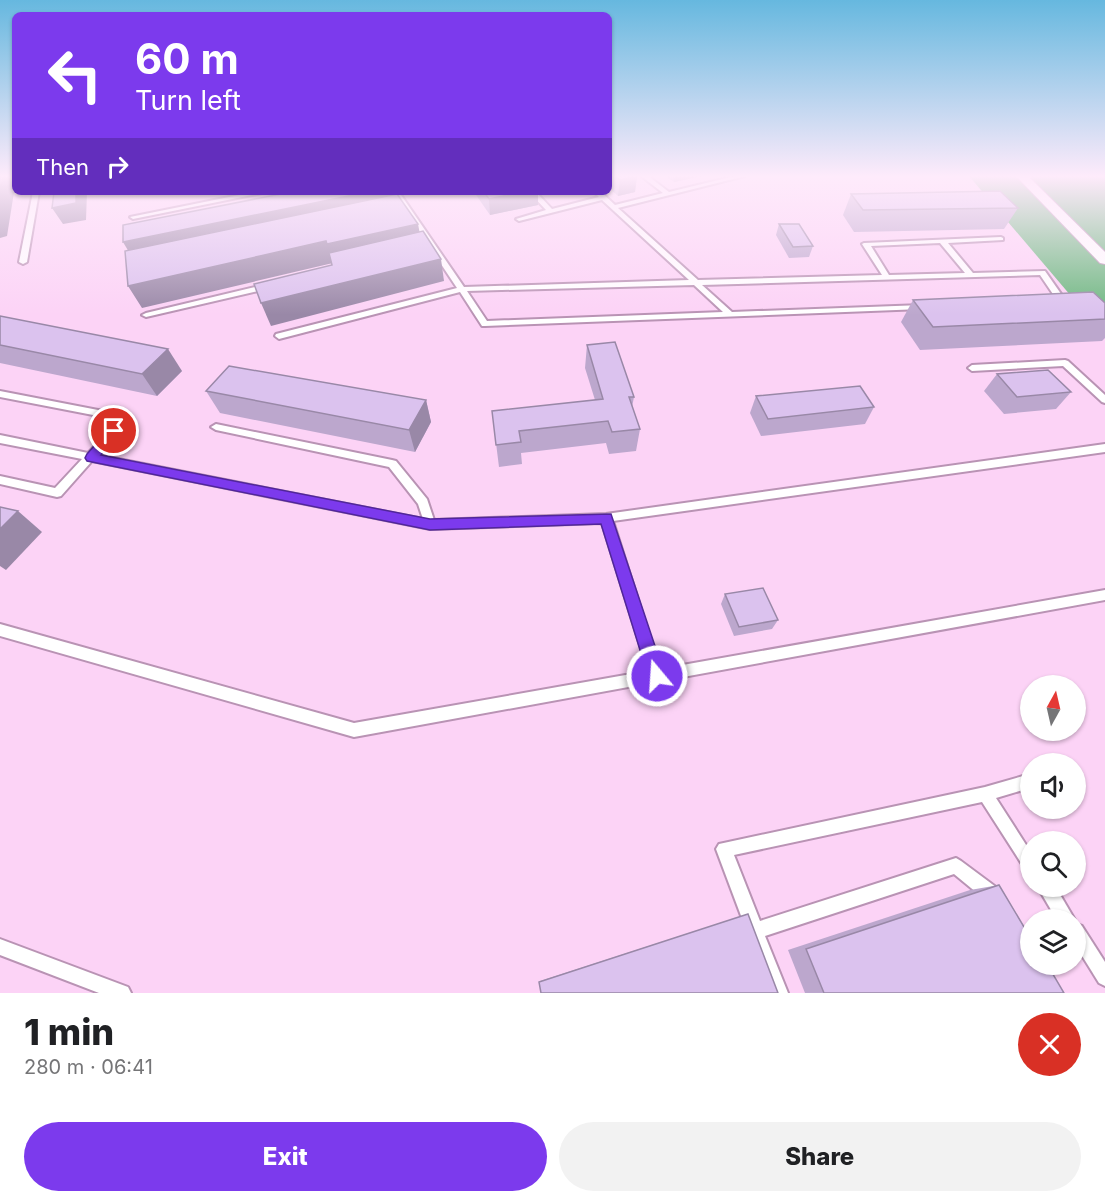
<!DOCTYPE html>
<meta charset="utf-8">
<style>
:root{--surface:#fff;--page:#f2f2f2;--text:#202124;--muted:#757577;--accent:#7c3aed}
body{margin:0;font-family:Inter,sans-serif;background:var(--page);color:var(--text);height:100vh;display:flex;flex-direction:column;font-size:22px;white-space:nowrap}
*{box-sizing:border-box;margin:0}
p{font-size:20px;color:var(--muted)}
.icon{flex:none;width:33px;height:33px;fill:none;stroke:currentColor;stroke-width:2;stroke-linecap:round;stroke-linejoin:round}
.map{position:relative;height:993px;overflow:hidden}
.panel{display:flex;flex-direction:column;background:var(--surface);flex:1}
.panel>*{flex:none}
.guide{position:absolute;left:12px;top:12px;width:600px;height:183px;border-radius:9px;box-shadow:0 2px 4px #0004;background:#7c3aed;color:#fff;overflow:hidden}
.needle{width:39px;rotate:8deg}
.tools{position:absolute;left:1020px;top:675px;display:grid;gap:12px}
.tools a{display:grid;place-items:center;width:66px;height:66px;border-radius:50%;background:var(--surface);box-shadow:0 2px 4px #0004;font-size:30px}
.pin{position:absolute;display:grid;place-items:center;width:51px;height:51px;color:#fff;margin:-26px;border:3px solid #fff;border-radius:50%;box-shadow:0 2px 6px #0007}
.me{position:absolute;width:66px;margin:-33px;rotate:342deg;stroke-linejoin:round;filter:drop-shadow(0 0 4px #0008)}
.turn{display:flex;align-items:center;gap:21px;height:126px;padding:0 24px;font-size:27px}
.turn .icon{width:78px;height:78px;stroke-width:2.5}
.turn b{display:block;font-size:42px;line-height:51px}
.then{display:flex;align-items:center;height:57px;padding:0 24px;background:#0003;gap:12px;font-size:22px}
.round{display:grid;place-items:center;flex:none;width:63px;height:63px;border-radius:32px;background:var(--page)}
.headline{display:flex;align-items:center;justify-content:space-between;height:102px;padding:0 24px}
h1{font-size:36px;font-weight:800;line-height:45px}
.cta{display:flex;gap:12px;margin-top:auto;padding:12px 24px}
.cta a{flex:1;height:69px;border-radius:36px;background:var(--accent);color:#fff;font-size:24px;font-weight:800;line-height:69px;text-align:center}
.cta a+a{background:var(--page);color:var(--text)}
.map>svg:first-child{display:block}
.forest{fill:#6eb881}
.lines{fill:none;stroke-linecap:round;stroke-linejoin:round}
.service-casing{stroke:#b993b4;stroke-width:4}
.minor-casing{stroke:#b993b4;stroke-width:2}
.service{fill:#fff;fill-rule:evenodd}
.minor{fill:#fff;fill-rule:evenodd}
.wall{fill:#bca7cd}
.shaded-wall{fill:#9988a7}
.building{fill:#dbc2ee;stroke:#9988a7;stroke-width:1.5}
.route{fill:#7c3aed;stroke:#51269a;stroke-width:1.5}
</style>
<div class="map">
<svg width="1105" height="993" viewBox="0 0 1105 993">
<rect width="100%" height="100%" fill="#fcd3f6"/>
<path class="forest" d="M969 176H1105V336Z"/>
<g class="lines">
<defs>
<g id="service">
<path d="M641 176H648L669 192 735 176H745L618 208 698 280 882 275 862 244 864 243 1001 237 1003 238V240L948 243 973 273 1045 271 1066 301 1062 303H1057V300L1040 275 702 285 732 312 922 305 926 307 922 309 485 326H482L460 292 279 339 275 336 276 334 457 288 393 192H399L464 287 689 280 602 200 519 221 516 219 546 210 529 192H536L552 209 599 197 594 192H601L615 205 663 193ZM940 243 965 273 889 275 871 246ZM694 285 723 312 487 321 467 291Z"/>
<path d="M33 192H39L27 262 23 264 19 262Z"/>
<path d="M254 192H267L133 219 130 217Z"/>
<path d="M268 284 272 286 271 288 146 317 142 315 146 313Z"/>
<path d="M1065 360 1068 361 1105 395V403L1102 402 1063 366 972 371 968 368 972 365Z"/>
<path d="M0 391 129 416 131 418 129 420 98 455 423 519 418 504 389 467 216 430 211 427 216 424 392 460 396 461 427 499 434 520 606 514 1105 444V452L613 521 660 669 1105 590V600L354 737 0 636V624L354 723 648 671 602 523 430 529 92 461 61 496 57 497 0 484V476L55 488 82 459 0 443V435L88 453 119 420 0 397Z"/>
<path d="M1030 774V788L996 798 1030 851V872L1025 869 982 802 734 855 760 921 956 858 961 861 1000 890 1002 896 1000 902 994 904 988 902 954 874 765 936 788 993H770L716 849 719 844 985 787Z"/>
<path d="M1037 886H1055L1075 920H1057Z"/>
<path d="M1076 924 1082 926 1105 962V986L1099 983 1076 946Z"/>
<path d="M0 939 128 987 131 993H99L0 955Z"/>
</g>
<path id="minor" d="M1016 176H1028L1105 252V264L1100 263Z"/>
</defs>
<use href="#service" class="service-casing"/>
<use href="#minor" class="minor-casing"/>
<use href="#service" class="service"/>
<use href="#minor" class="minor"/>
</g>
<g class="wall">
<path d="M609 176H637L635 192 618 196 609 188Z"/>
<path d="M665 176H702L674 182Z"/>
<path d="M474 192H538V205L490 215Z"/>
<path d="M851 194 1018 208 1004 229 854 232 843 215Z"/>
<path d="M779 224 813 246 809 257 789 258 776 235Z"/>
<path d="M913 300 1105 303V338L1102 341 920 350 901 322Z"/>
<path d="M0 316 182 371 157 396 0 363Z"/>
<path d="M587 345 634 397 632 407 640 429 636 451 609 454 606 443 521 453 522 464 499 467 492 411 595 400 585 368Z"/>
<path d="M997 374 1071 392 1056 409 1004 414 984 391Z"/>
<path d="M206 391 426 400 431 422 415 452 220 413Z"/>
<path d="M756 396 874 407 865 424 761 436 750 413Z"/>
<path d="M725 594 778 620 772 629 734 636 721 604Z"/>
<path d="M999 885 1064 993H805L788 950 970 890Z"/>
<path d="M748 914 539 982 540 981Z"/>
</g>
<g class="shaded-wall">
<path d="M3 176H8L15 186 7 236 0 238V193Z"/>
<path d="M637 176 635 192 618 196 620 180Z"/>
<path d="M675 176H702L674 182Z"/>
<path d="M76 192H87L86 220 63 224 52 208Z"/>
<path d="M368 192H394L397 208 136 264 123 242Z"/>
<path d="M521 192H538V205L490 215 489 199Z"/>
<path d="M418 224 422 245 333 263 142 308 128 286 326 241Z"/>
<path d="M441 259 444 281 271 326 261 303Z"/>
<path d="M168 349 182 371 157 396 142 374Z"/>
<path d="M426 400 431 422 415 452 409 430Z"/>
<path d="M18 511 42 532 6 570 0 566V529Z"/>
</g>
<g class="building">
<path d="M0 176H3L0 193Z"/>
<path d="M614 176H637L620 180Z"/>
<path d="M1000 191 1018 208 863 210 851 194Z"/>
<path d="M54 192H76V203L52 208Z"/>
<path d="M291 192H368L123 242V225Z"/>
<path d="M484 192H521L489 199Z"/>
<path d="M397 194 418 224 327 244 326 241 128 286 125 251Z"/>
<path d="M779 224H799L813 246 793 247Z"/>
<path d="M423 231 441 259 261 303 254 284 332 265 329 253Z"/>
<path d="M1093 292 1105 303V319L933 327 913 300Z"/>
<path d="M0 316 168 349 142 374 0 345Z"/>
<path d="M615 342 634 397H629L640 429 612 432 608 421 519 431 521 442 496 445 492 411 603 399 587 345Z"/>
<path d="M229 366 426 400 409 430 206 391Z"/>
<path d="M1048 370 1071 392 1017 397 997 374Z"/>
<path d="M860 386 874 407 768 419 756 396Z"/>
<path d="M0 507 18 511 0 529Z"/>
<path d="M763 588 778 620 739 627 725 594Z"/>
<path d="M999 885 1030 937V964H1047L1064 993H824L806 949Z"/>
<path d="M748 914 778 993H541L539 982Z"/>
</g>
<linearGradient id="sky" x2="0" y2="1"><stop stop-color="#66b8df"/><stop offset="0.56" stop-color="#feebfb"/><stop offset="1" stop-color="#feebfb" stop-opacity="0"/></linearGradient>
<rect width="1105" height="315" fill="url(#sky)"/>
<path class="route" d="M114 427 121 431 101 455 430 519 611 514 665 676 662 682 657 684 651 682 648 676 601 524 430 530 87 461 85 458 87 454 110 428Z"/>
</svg>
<div class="tools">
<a><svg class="needle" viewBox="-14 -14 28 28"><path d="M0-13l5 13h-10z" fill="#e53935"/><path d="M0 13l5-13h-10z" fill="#757577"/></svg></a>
<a><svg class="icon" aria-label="sound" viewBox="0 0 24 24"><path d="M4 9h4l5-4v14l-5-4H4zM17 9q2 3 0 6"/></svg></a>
<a><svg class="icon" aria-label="search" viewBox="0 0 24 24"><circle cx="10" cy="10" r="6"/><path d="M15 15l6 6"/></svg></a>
<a><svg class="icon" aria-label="layers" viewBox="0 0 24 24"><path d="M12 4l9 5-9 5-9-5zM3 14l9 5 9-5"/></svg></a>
</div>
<div class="pin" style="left:114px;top:431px;background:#d93025"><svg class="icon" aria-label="arrive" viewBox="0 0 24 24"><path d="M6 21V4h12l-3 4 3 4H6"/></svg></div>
<svg class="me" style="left:657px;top:676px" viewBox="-20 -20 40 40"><circle r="17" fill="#7c3aed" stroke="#fff" stroke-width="3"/><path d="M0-11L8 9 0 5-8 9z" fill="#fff"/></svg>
<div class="guide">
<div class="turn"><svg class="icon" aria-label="left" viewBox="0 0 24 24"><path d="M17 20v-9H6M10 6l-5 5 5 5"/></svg><div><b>60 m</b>Turn left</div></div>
<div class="then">Then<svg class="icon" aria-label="right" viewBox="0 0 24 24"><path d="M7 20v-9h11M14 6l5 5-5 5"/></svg></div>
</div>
</div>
<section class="panel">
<div class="headline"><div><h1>1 min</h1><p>280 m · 06:41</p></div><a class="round" style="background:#d93025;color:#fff"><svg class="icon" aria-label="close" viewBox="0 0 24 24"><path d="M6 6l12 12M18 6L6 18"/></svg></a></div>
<div class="cta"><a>Exit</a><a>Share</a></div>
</section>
